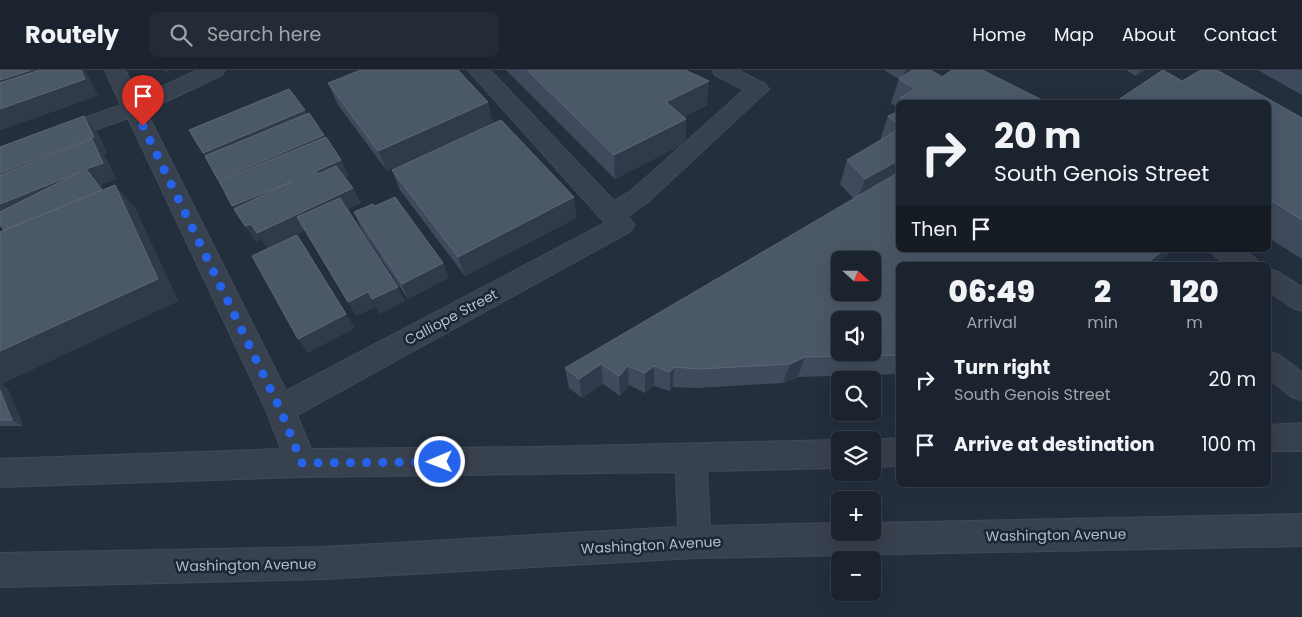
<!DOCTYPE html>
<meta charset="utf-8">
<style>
:root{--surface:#1b232e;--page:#242b36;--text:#f1f3f6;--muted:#a0a4aa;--line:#39404a}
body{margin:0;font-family:Poppins,sans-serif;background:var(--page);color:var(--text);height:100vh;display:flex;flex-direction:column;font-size:19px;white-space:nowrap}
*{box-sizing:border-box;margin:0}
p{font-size:16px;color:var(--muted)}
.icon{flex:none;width:28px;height:28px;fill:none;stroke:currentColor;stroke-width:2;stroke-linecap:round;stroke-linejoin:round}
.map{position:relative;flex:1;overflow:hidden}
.side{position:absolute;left:896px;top:192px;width:375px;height:225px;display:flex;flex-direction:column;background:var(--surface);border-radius:8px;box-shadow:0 5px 20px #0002,0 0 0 1px var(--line)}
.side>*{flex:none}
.guide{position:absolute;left:896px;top:30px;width:375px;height:152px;border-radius:8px;box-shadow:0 5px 20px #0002,0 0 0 1px var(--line);background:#1b232e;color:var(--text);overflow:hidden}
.needle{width:32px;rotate:111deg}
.controls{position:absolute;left:831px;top:181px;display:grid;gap:10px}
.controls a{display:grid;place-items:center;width:50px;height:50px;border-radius:8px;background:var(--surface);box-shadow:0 5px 20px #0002,0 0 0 1px var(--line);font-size:25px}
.pin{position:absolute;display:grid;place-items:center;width:42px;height:42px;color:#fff;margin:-51px -21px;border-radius:50% 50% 50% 0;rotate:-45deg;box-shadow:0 0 5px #0007}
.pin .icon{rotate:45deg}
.me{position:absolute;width:55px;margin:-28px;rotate:269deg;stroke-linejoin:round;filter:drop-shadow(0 0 4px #0008)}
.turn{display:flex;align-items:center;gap:18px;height:105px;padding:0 15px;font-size:22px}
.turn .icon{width:65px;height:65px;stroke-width:2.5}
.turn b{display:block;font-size:35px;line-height:42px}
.then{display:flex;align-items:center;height:48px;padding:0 15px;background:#0003;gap:10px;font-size:19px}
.eta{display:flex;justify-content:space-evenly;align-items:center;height:85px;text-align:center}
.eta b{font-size:30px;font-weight:800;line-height:35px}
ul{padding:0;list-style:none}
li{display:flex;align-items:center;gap:15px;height:65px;padding:0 15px}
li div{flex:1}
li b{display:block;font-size:19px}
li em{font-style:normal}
header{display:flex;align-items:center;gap:30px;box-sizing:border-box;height:70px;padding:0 25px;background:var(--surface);border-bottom:1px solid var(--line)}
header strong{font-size:24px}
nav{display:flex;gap:28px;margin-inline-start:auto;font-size:18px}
.search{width:350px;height:45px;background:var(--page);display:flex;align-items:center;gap:12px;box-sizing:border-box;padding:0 18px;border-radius:8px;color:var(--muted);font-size:19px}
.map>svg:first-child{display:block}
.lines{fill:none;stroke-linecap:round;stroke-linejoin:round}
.minor-casing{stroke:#414a57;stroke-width:2}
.minor{fill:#38414e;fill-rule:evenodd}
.wall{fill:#3f4b5c}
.shaded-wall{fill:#2f3b4b}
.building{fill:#4b5868;stroke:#5c6777;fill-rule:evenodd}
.route{stroke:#2563eb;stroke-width:9;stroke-dasharray:0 16.2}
.labels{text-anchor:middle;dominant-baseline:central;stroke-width:5;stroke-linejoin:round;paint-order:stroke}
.street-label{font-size:14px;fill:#b4bcc9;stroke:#1d2633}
</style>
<header>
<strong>Routely</strong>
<div class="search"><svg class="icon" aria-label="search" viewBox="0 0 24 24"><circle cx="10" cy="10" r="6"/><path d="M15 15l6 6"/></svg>Search here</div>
<nav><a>Home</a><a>Map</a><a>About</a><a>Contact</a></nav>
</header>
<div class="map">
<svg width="1302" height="547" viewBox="0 0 1302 547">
<rect width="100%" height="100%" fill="#242f3e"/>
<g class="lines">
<defs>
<g id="minor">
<path d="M105 0H125L139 27 198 0H225L222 5 146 41 286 321 605 153 468 0H490L614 131 632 120 744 20 715 5 712 0H738L765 14 769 19 648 132 628 146 634 155 631 161 297 345 311 379 538 377 840 370V398L707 401 710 456 840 453V462H872V453L1302 444V476L695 488 323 509 0 517V483L323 477 678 457 676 402 302 407 0 417V389L281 379 266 340 128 48 0 94V78L121 35Z"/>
<path d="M1211 180C1230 180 1250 176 1260 195 1241 195 1222 199 1211 180Z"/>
<path d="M1269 199 1278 202 1302 217V241L1293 238 1269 222Z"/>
<path d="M1269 281 1279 285 1302 302V330L1292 327 1269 309Z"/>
<path d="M1302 353V381H1269V355Z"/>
<path d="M899 368V396L872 397V370H870Z"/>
</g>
</defs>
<use href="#minor" class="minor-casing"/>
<use href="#minor" class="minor"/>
</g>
<g class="wall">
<path d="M506 0H686L707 35 684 47 686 49 685 73 615 109Z"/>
<path d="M884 0H931L942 7 1046 32H899V180H1173L1153 195H899V304L798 307 783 313 698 318 673 317 670 321 654 316 645 323 629 315 620 326 603 314 582 328 569 318 565 298 854 129 840 114 847 90 880 71 888 46 895 43 897 37 891 33 899 9Z"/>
<path d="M1126 0H1146L1136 6Z"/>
<path d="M1163 0 1182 11 1201 0H1217L1302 48V189L1269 168V32H1115Z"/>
<path d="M1258 0H1302V25Z"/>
<path d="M328 13 493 53 387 101 338 35Z"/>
<path d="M97 62 107 83 104 84 116 109 100 115 104 120 135 138 178 231 1 314 8 319 23 356H0V162L4 160 1 156H0Z"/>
<path d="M392 100 574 127 576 148 465 206 400 120Z"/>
<path d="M375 136 443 193 448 208 408 229 361 158 354 142Z"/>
</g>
<g class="shaded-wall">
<path d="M31 0H85L88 5 98 26 1 60 0 59V10Z"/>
<path d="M163 0H171L165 3Z"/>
<path d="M906 0H911L908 7 902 11Z"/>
<path d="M1140 0H1146L1136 6Z"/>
<path d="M709 11 707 35 666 56V32Z"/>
<path d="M488 32 493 53 387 101 378 81Z"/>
<path d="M305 40 313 56 214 99 203 83Z"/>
<path d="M84 46 97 62 107 83 104 84 116 109 100 115 116 136 25 182 86 99 0 125V103Z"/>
<path d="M686 49 685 73 615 109 614 85Z"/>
<path d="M324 65 332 81 229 125 218 110Z"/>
<path d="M341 90 349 106 324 117 316 101Z"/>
<path d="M899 90V108L857 132 865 109Z"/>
<path d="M80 102 94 118 0 156V134Z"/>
<path d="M293 111 243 152 232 136Z"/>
<path d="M115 115 135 138 178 231 1 314 8 319 23 356 12 350 0 320V281Z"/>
<path d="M353 118 361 133 267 179 261 169 256 172 245 156Z"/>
<path d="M574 127 576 148 465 206 458 187Z"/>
<path d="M297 165 355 258 308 283 298 269Z"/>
<path d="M1164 180H1173L1153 195H1144Z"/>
<path d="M443 193 448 208 408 229 402 214Z"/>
<path d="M398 217 405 231 380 244 372 229Z"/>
<path d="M368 222 376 237 356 246 348 232Z"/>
<path d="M805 287 798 307 783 313 790 294Z"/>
<path d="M601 294 603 314 582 328 579 309Z"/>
<path d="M628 296 629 315 620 326 619 306Z"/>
<path d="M654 296V316L645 323V303Z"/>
<path d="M674 297 673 317 670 321V302Z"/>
</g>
<g class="building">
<path d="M0 0H31L0 10Z"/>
<path d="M40 0H81L85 9 0 39V13Z"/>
<path d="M361 0H458L488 32 378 81 328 13Z"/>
<path d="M527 0H685L709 11 666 32 686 49 614 85Z"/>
<path d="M913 0H931L942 7 952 0H982L1046 32H905L900 28 915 19 899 9Z"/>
<path d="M1163 0 1182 11 1201 0H1217L1302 48V150L1269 129V32H1115Z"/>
<path d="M289 19 305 40 203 83 189 60Z"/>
<path d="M899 41V55L888 46Z"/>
<path d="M309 43 324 65 218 110 205 86Z"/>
<path d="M84 46 94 67 0 103V77Z"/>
<path d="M501 50 574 127 458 187 392 100Z"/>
<path d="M899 59V90L865 109 847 90Z"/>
<path d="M326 67 341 90 316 101 318 104 336 96 353 118 257 163 251 154 245 156 234 139 293 111 232 136 219 111Z"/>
<path d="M92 69 103 93 86 99 102 120 4 160 0 155V142L80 102 0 134V105Z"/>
<path d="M899 102V180H1164L1144 195H899V285L805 287 790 294 700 299 674 297 670 302 654 296 645 303 628 296 619 306 601 294 579 309 565 298ZM840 190H872V222H840ZM840 250H872V282H840Z"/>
<path d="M115 115 158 209 0 281V162Z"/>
<path d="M395 127 443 193 402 214 354 142 373 134 375 136Z"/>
<path d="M340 128 398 217 372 229 368 222 348 232 297 147Z"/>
<path d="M297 165 346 244 298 269 252 186Z"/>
<path d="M0 320 12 350H0Z"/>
</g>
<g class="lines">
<path class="route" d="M143 56 280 339 302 393 440 392"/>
</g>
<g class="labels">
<g class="street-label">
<text transform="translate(451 247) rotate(-28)">Calliope Street</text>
<text transform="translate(1056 465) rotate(-1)">Washington Avenue</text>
<text transform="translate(651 475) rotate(-3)">Washington Avenue</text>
<text transform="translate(246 495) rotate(-1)">Washington Avenue</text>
</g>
</g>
</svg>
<div class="controls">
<a><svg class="needle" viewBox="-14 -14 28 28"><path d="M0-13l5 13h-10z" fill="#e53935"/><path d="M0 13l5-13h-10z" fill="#a0a4aa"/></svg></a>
<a><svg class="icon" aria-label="sound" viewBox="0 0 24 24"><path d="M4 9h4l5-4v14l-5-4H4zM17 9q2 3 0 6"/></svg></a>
<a><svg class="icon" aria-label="search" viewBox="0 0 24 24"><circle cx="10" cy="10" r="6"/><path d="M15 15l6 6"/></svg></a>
<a><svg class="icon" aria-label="layers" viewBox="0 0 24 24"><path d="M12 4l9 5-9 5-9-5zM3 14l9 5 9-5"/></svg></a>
<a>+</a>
<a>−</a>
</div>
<div class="pin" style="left:143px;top:56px;background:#d93025"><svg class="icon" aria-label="arrive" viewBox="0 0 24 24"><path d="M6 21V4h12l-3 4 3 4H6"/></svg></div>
<svg class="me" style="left:440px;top:392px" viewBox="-20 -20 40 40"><circle r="17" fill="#2563eb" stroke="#fff" stroke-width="3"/><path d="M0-11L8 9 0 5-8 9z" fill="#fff"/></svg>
<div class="guide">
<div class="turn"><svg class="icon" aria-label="right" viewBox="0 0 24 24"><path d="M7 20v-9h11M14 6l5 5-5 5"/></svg><div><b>20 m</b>South Genois Street</div></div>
<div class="then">Then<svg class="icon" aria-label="arrive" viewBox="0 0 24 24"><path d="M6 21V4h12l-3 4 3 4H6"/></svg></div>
</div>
<section class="side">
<div class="eta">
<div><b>06:49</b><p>Arrival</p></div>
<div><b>2</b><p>min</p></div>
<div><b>120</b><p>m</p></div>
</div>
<ul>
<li><svg class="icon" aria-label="right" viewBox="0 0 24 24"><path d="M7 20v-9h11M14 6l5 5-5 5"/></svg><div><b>Turn right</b><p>South Genois Street</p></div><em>20 m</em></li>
<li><svg class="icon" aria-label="arrive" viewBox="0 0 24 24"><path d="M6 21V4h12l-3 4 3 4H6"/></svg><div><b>Arrive at destination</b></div><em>100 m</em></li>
</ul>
</section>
</div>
